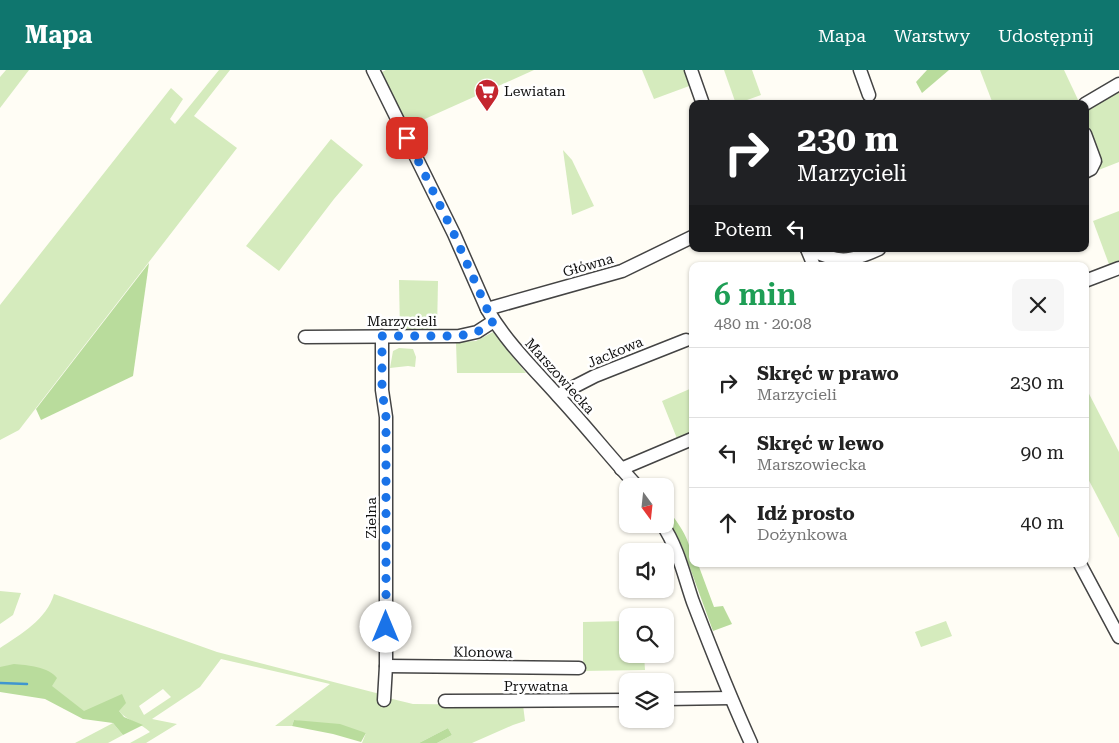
<!DOCTYPE html>
<html lang="pl">
<meta charset="utf-8">
<style>
:root{--surface:#fff;--page:#f6f6f6;--text:#222;--muted:#767676;--line:#e0e0e0;--accent:#0f766e}
body{margin:0;font-family:"Roboto Serif",serif;background:var(--page);color:var(--text);height:100vh;display:flex;flex-direction:column;font-size:19px;white-space:nowrap}
*{box-sizing:border-box;margin:0}
p{font-size:16px;color:var(--muted)}
.icon{flex:none;width:28px;height:28px;fill:none;stroke:currentColor;stroke-width:2;stroke-linecap:round;stroke-linejoin:round}
.map{position:relative;flex:1;overflow:hidden}
.side{position:absolute;left:689px;top:192px;width:400px;height:305px;display:flex;flex-direction:column;background:var(--surface);border-radius:10px;box-shadow:0 1px 4px #0004}
.side>*{flex:none}
.guide{position:absolute;left:689px;top:30px;width:400px;height:152px;border-radius:10px;box-shadow:0 1px 4px #0004;background:#202124;color:#fff;overflow:hidden}
.needle{width:32px;rotate:165deg}
.controls{position:absolute;left:619px;top:408px;display:grid;gap:10px}
.controls a{display:grid;place-items:center;width:55px;height:55px;border-radius:10px;background:var(--surface);box-shadow:0 1px 4px #0004;font-size:25px}
.pin{position:absolute;display:grid;place-items:center;width:42px;height:42px;color:#fff;margin:-21px;border-radius:10px;box-shadow:0 2px 8px #0006}
.me{position:absolute;width:55px;margin:-28px;rotate:0deg;stroke-linejoin:round;filter:drop-shadow(0 0 4px #0008)}
.turn{display:flex;align-items:center;gap:18px;height:105px;padding:0 25px;font-size:22px}
.turn .icon{width:65px;height:65px;stroke-width:2.5}
.turn b{display:block;font-size:35px;line-height:42px}
.then{display:flex;align-items:center;height:48px;padding:0 25px;background:#0003;gap:10px;font-size:19px}
.round{display:grid;place-items:center;flex:none;width:52px;height:52px;border-radius:10px;background:var(--page)}
.summary{display:flex;align-items:center;justify-content:space-between;height:85px;padding:0 25px}
h1{font-size:30px;font-weight:600;line-height:38px;color:#1e9e55}
ul{padding:0;list-style:none}
li{display:flex;align-items:center;gap:15px;height:70px;padding:0 25px;border-top:1px solid var(--line)}
li div{flex:1}
li b{display:block;font-size:19px}
li em{font-style:normal}
header{display:flex;align-items:center;gap:30px;box-sizing:border-box;height:70px;padding:0 25px;background:var(--accent);color:#fff}
header strong{font-size:24px}
nav{display:flex;gap:28px;margin-inline-start:auto;font-size:18px}
.map>svg:first-child{display:block}
.green{fill:#d5ebbd;fill-rule:evenodd}
.forest{fill:#b9dc9c}
.lines{fill:none;stroke-linecap:round;stroke-linejoin:round}
.stream{stroke:#3f96cf;stroke-width:2.5}
.minor-casing{stroke:#444;stroke-width:15}
.minor{stroke:#fff;stroke-width:12}
.route{stroke:#1a73e8;stroke-width:9;stroke-dasharray:0 16.2}
.labels{text-anchor:middle;dominant-baseline:central;stroke-width:5;stroke-linejoin:round;paint-order:stroke}
.poi-label{font-size:14px;fill:#111;stroke:#fff;text-anchor:start}
.street-label{font-size:14px;fill:#111;stroke:#fff}
</style>
<header>
<strong>Mapa</strong>
<nav><a>Mapa</a><a>Warstwy</a><a>Udostępnij</a></nav>
</header>
<div class="map">
<svg width="1119" height="673" viewBox="0 0 1119 673">
<rect width="100%" height="100%" fill="#fffdf5"/>
<g class="green">
<path d="M6 0H29L0 38V7Z"/>
<path d="M219 0H230L194 46 237 78 19 360 0 370V235L171 18 183 29 170 49 175 54Z"/>
<path d="M386 0H534L407 57 380 3Z"/>
<path d="M642 0H687L692 15 654 29Z"/>
<path d="M724 0H752L761 25 736 34Z"/>
<path d="M980 0H1064L1080 34H993Z"/>
<path d="M1119 18V92L1096 101 1099 92 1085 54V36Z"/>
<path d="M331 69 363 95 334 129 279 201 246 176Z"/>
<path d="M563 80 572 90 594 136 572 145Z"/>
<path d="M1119 141V194L1110 197 1093 151Z"/>
<path d="M399 210 438 211 437 261 400 263Z"/>
<path d="M493 262 526 303H457L456 272 476 271Z"/>
<path d="M399 278 413 279 416 287 415 297 408 296 390 298 393 281Z"/>
<path d="M1085 316 1119 382V468L1085 403Z"/>
<path d="M692 318V365L678 371 662 331Z"/>
<path d="M0 521 21 523 13 545 0 554Z"/>
<path d="M54 524 217 582 380 624V626L413 634 523 635 525 651 513 655 472 673H437L452 665 448 658 419 673H362L366 663 294 650 292 656H275L330 614 221 589 200 617 152 649 177 654 146 673H130L150 662C141 653 127 651 119 641L84 642 51 616 0 597V578C20 565 47 549 54 524ZM163 619 171 627 144 645 139 636Z"/>
<path d="M627 551 628 584H644L645 600 583 601V552Z"/>
<path d="M946 551 952 566 921 577 915 562Z"/>
<path d="M113 653 123 665 108 673H75Z"/>
</g>
<g class="forest">
<path d="M927 0H949L922 23 916 12Z"/>
<path d="M149 193 133 306 41 350 36 339Z"/>
<path d="M665 436C679 454 692 470 692 494H698L714 537 723 536 732 554 713 561 682 476 665 447Z"/>
<path d="M14 594C27 595 49 597 57 608L52 616 84 641 122 624 126 633 119 641 124 647 143 655 123 665 113 653 83 649 45 629 0 622V597Z"/>
<path d="M294 650 340 654 366 663 361 672 333 664 292 656Z"/>
<path d="M448 658 452 665 437 673H419Z"/>
</g>
<g class="lines">
<path class="stream" d="M0 613 27 614"/>
<defs>
<g id="minor">
<path d="M373 0 454 164 487 239C506 272 533 298 558 326 585 355 610 387 637 416"/>
<path d="M691 0 703 34"/>
<path d="M860 0 869 25"/>
<path d="M1085 34 1119 14"/>
<path d="M1085 64 1095 91 1091 99 1085 102"/>
<path d="M807 179C840 192 846 194 879 179"/>
<path d="M807 179 814 196"/>
<path d="M1085 211 1119 198"/>
<path d="M487 239 622 201 692 167"/>
<path d="M382 266V320L386 347V596L384 630"/>
<path d="M305 267 459 266 477 262 494 251"/>
<path d="M558 325 595 306 686 270"/>
<path d="M621 399 692 369"/>
<path d="M662 454C678 477 684 506 693 532 711 579 730 627 751 673"/>
<path d="M1080 494 1119 567"/>
<path d="M386 596 579 598"/>
<path d="M665 629 730 628"/>
<path d="M445 631 628 630"/>
</g>
</defs>
<use href="#minor" class="minor-casing"/>
<use href="#minor" class="minor"/>
</g>
<g class="lines">
<path class="route" d="M386 557V347L382 320V266H459L477 262 494 251 487 239 454 164 407 68"/>
</g>
<defs>
<symbol id="supermarket-pin" viewBox="-11 -11 22 30"><path d="M0 17L-7.5 6A9.5 9.5 0 1 1 7.5 6Z" fill="#c4262e" stroke="#fff"/><path d="M-6-5.5h2.5l.6 2H6L4.5 2H-2.5L-4.4-4H-6ZM-1.5 3.2a1.3 1.3 0 1 0 .1 0ZM3 3.2a1.3 1.3 0 1 0 .1 0Z" fill="#fff"/></symbol>
</defs>
<g fill-rule="evenodd">
<use href="#supermarket-pin" x="473" y="7" width="28" height="38"/>
</g>
<g class="labels">
<g class="poi-label">
<text x="504" y="21">Lewiatan</text>
</g>
<g class="street-label">
<text transform="translate(588 195) rotate(-16)">Główna</text>
<text x="402" y="251">Marzycieli</text>
<text transform="translate(615 282) rotate(-23)">Jackowa</text>
<text transform="translate(560 306) rotate(48)">Marszowiecka</text>
<text transform="translate(371 448) rotate(-90)">Zielna</text>
<text transform="translate(483 582) rotate(1)">Klonowa</text>
<text x="536" y="616">Prywatna</text>
</g>
</g>
</svg>
<div class="controls">
<a><svg class="needle" viewBox="-14 -14 28 28"><path d="M0-13l5 13h-10z" fill="#e53935"/><path d="M0 13l5-13h-10z" fill="#767676"/></svg></a>
<a><svg class="icon" aria-label="sound" viewBox="0 0 24 24"><path d="M4 9h4l5-4v14l-5-4H4zM17 9q2 3 0 6"/></svg></a>
<a><svg class="icon" aria-label="search" viewBox="0 0 24 24"><circle cx="10" cy="10" r="6"/><path d="M15 15l6 6"/></svg></a>
<a><svg class="icon" aria-label="layers" viewBox="0 0 24 24"><path d="M12 4l9 5-9 5-9-5zM3 14l9 5 9-5"/></svg></a>
</div>
<div class="pin" style="left:407px;top:68px;background:#d93025"><svg class="icon" aria-label="arrive" viewBox="0 0 24 24"><path d="M6 21V4h12l-3 4 3 4H6"/></svg></div>
<svg class="me" style="left:386px;top:557px" viewBox="-20 -20 40 40"><circle r="19" fill="#fff"/><path d="M0-13L10 11 0 6-10 11z" fill="#1a73e8"/></svg>
<div class="guide">
<div class="turn"><svg class="icon" aria-label="right" viewBox="0 0 24 24"><path d="M7 20v-9h11M14 6l5 5-5 5"/></svg><div><b>230 m</b>Marzycieli</div></div>
<div class="then">Potem<svg class="icon" aria-label="left" viewBox="0 0 24 24"><path d="M17 20v-9H6M10 6l-5 5 5 5"/></svg></div>
</div>
<section class="side">
<div class="summary"><div><h1>6 min</h1><p>480 m · 20:08</p></div><a class="round"><svg class="icon" aria-label="close" viewBox="0 0 24 24"><path d="M6 6l12 12M18 6L6 18"/></svg></a></div>
<ul>
<li><svg class="icon" aria-label="right" viewBox="0 0 24 24"><path d="M7 20v-9h11M14 6l5 5-5 5"/></svg><div><b>Skręć w prawo</b><p>Marzycieli</p></div><em>230 m</em></li>
<li><svg class="icon" aria-label="left" viewBox="0 0 24 24"><path d="M17 20v-9H6M10 6l-5 5 5 5"/></svg><div><b>Skręć w lewo</b><p>Marszowiecka</p></div><em>90 m</em></li>
<li><svg class="icon" aria-label="ahead" viewBox="0 0 24 24"><path d="M12 20V5M6 11l6-6 6 6"/></svg><div><b>Idź prosto</b><p>Dożynkowa</p></div><em>40 m</em></li>
</ul>
</section>
</div>
